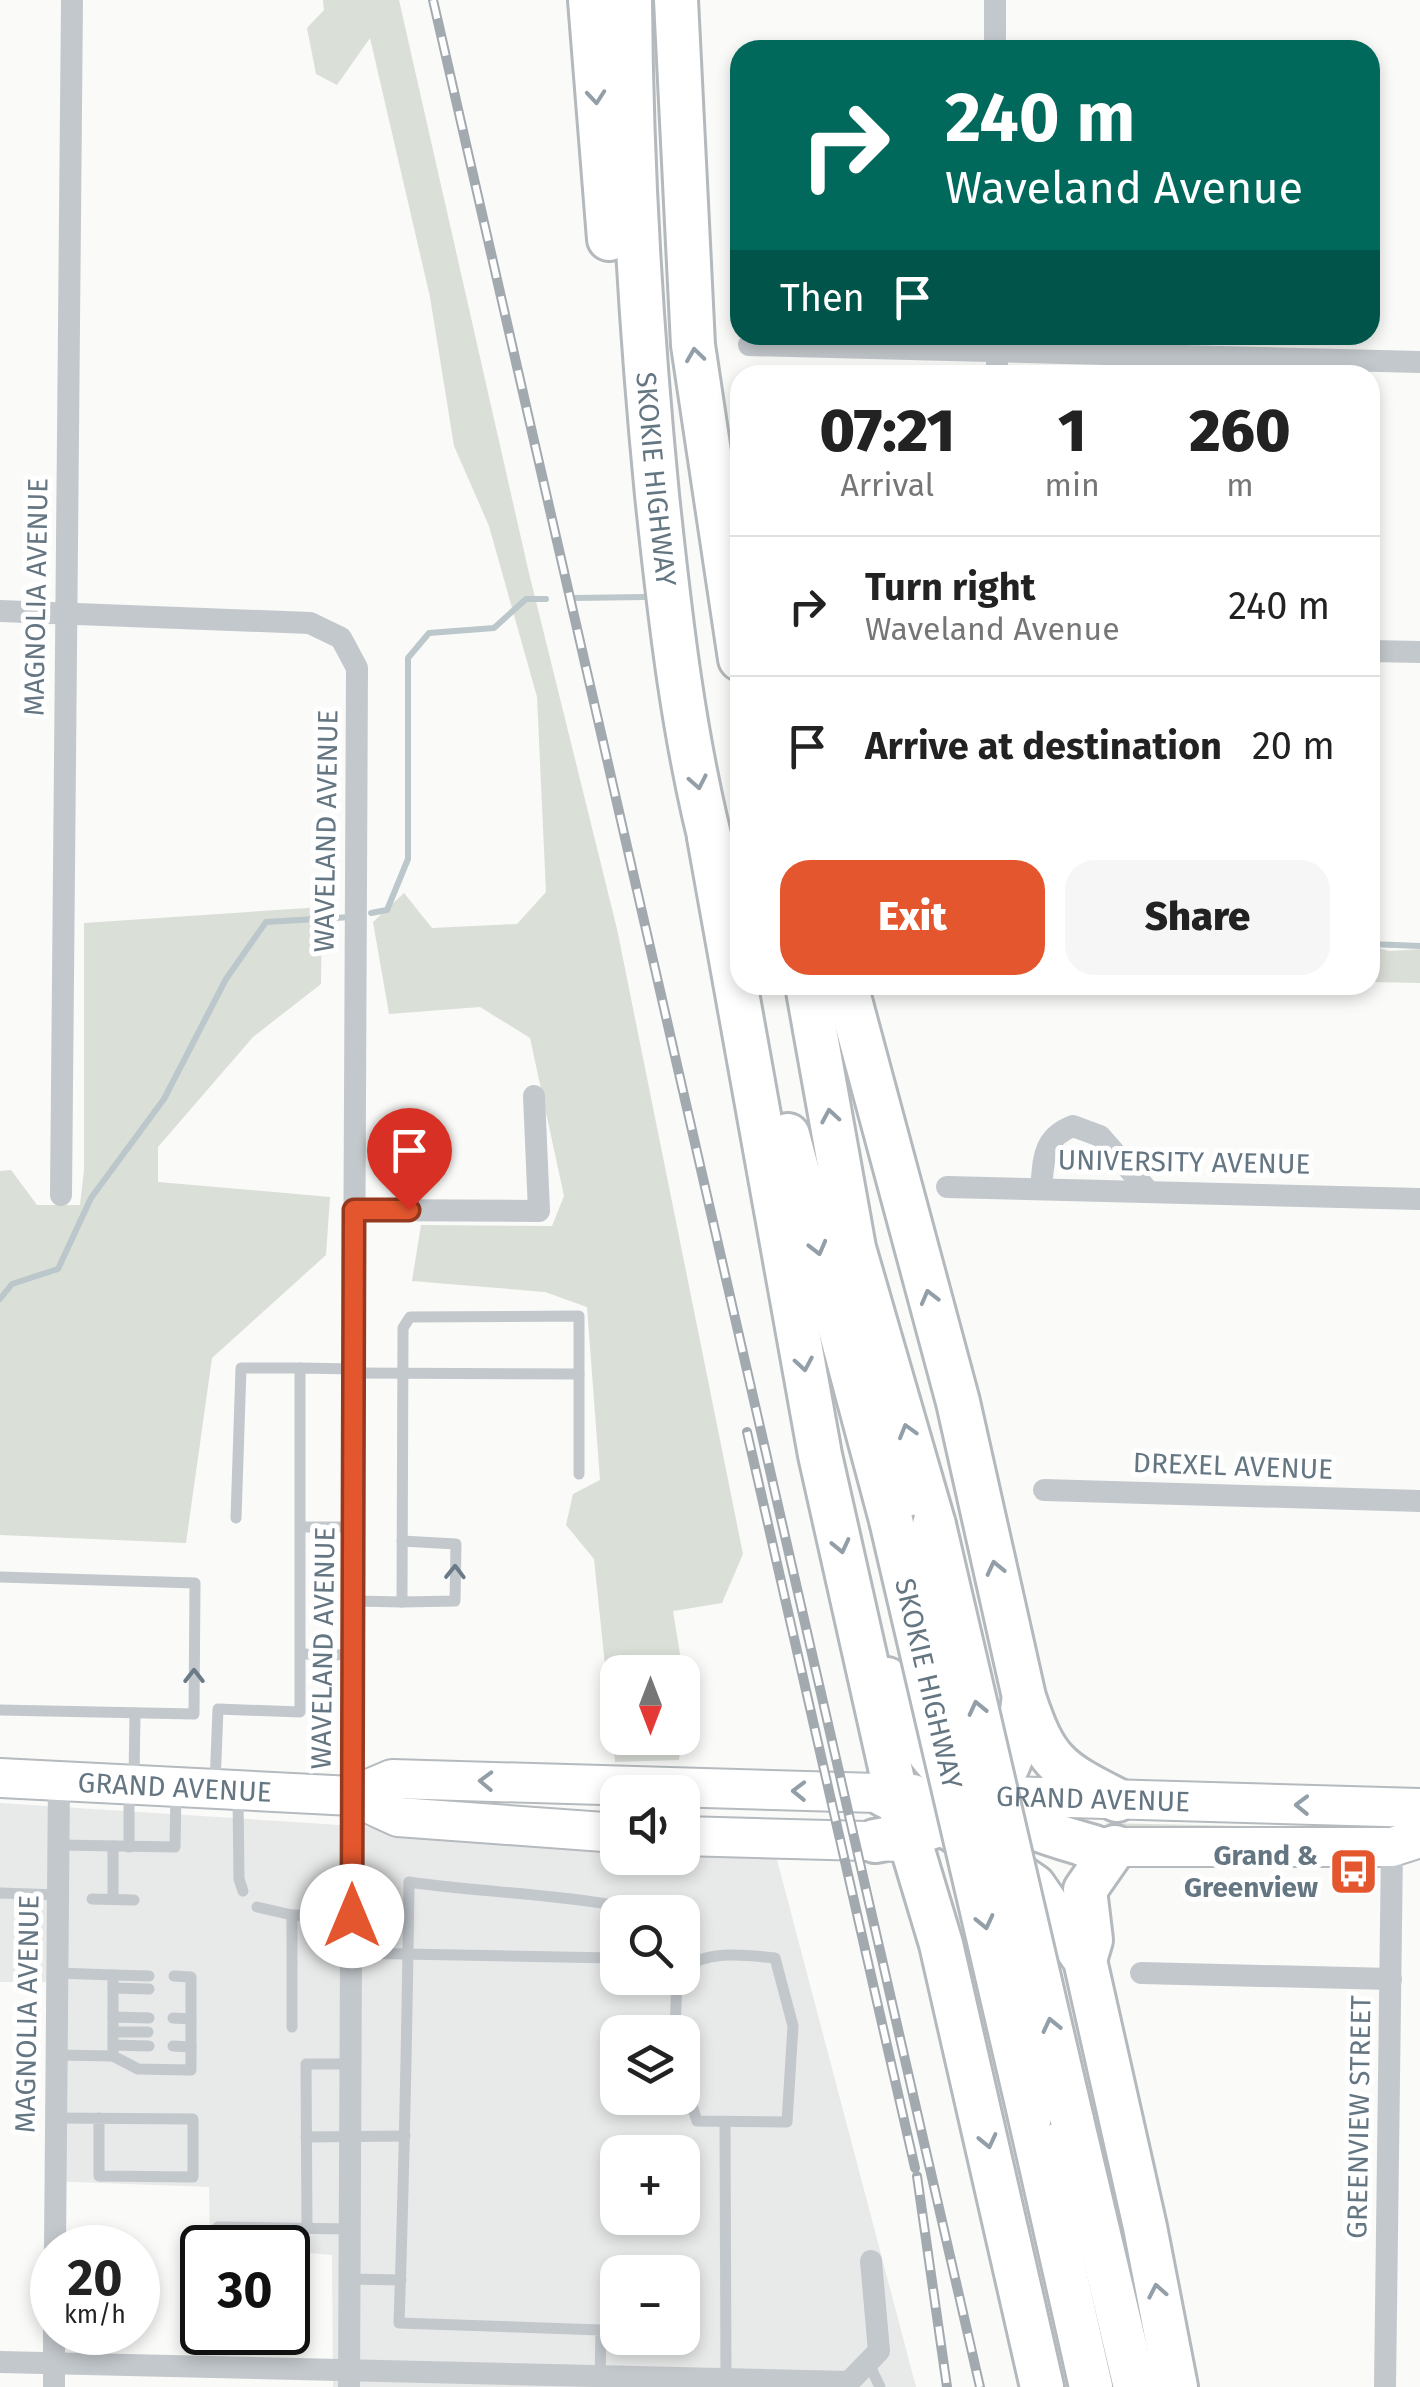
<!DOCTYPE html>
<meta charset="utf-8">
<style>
:root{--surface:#fff;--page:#f6f6f6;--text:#222;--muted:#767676;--line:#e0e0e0;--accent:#e4572e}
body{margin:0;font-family:"Fira Sans",sans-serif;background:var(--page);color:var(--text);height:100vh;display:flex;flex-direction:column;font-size:38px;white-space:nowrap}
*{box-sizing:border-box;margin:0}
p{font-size:32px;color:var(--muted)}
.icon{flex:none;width:55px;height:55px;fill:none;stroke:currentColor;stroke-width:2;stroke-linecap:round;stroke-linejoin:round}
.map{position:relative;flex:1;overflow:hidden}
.sheet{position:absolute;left:730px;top:365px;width:650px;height:630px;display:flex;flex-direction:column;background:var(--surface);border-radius:30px;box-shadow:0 5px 15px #0003}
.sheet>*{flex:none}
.hud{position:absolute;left:730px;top:40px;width:650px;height:305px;border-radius:30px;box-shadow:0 5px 15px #0003;background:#00695c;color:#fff;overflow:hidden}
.needle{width:65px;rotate:180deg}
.tools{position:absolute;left:600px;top:1655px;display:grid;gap:20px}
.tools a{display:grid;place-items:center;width:100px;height:100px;border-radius:20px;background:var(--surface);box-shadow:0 5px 15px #0003;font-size:50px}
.speed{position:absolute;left:30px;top:2225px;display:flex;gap:20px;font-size:50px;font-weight:700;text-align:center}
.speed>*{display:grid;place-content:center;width:130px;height:130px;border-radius:50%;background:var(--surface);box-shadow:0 5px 15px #0003;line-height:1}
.speed small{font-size:25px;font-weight:400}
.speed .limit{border:5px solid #111;border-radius:15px;background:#fff;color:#111}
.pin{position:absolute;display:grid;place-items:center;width:85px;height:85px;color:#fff;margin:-102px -42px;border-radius:50% 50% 50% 0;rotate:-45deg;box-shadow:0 0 10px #0007}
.pin .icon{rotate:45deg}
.me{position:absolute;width:110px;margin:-55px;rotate:0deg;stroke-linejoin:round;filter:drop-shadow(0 0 8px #0008)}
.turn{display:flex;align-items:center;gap:35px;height:210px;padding:0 50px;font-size:45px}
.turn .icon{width:130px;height:130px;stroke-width:2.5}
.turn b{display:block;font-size:70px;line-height:85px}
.then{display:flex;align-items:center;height:95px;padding:0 50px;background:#0003;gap:20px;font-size:38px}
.eta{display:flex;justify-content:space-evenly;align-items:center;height:170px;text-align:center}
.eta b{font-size:60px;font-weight:800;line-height:70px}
.cta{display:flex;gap:20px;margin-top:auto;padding:20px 50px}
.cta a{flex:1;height:115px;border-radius:30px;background:var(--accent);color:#fff;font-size:40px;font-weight:800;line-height:115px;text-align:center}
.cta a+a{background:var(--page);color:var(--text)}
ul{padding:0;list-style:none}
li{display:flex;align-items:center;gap:30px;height:140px;padding:0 50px;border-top:2px solid var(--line)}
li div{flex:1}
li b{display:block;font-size:38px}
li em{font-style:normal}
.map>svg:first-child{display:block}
.built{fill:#e8e9e9;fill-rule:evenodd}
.green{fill:#dadfd7}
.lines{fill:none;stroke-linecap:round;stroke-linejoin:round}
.stream{stroke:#bbc7cb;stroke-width:6}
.primary-casing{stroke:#b5babe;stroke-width:42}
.highway-casing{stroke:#b4b9bd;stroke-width:48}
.lane{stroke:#c3c8cc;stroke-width:11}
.street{stroke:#c3c8cc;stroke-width:22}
.primary{stroke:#fff;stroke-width:38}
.highway{stroke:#fff;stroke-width:42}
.rail-casing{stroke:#a2aab0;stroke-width:10}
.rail{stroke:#fff;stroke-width:6;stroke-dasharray:19;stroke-linecap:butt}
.highway-bridge-casing{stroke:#b4b9bd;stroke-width:48;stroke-linecap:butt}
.highway-bridge{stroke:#fff;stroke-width:42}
.oneway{stroke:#939fa8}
.oneway2{stroke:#6a7a87}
.route-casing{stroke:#94391e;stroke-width:25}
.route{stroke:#e4572e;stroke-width:18}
.labels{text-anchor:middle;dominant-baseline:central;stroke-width:10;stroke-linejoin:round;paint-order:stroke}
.street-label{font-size:28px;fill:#657683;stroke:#fff}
.poi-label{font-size:28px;font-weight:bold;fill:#657683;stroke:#fff;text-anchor:end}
</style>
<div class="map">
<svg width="1420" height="2387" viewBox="0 0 1420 2387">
<rect width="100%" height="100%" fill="#fafaf8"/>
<path class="built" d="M0 1803 617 1843 618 1858H682L683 1847 775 1852 916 2387H333L332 2255 288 2251V2248L210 2245 209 2187 48 2181 46 1982H0ZM618 1912H682V1978H618ZM618 2032H682V2098H618ZM618 2152H682V2218H618ZM618 2272H682V2338H618Z"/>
<g class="green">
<path d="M323 0H399L528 569 617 929 743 1554 722 1603 673 1611 686 1691 683 1724 682 1672H618V1738H681L679 1760 615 1762 594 1559 566 1525 573 1494 600 1480 587 1307 545 1292 412 1281 421 1225 552 1226 564 1196 530 1038 480 1007 389 1014 373 922 404 893 432 928 517 924 546 892 537 697 489 526 454 446 430 297 370 38 337 85 316 74 307 28 324 10Z"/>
<path d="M322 907 321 984 253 1037 158 1147V1182L330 1197 326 1255 212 1358 186 1543 0 1535V1171L11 1170 37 1205H80L84 1170V923Z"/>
<path d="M1370 946 1389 951 1420 949V983L1370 982Z"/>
<path d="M1105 1823 1289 1827V1831L1141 1832Z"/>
</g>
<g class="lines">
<g class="stream">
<path d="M573 598 644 597"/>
<path d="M371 913 387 910 408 859V658L429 633 494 628 526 599H546"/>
<path d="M1370 944 1420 946"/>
<path d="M0 1299 12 1284 58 1269 91 1198 164 1099 226 979 266 922 351 917"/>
</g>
<defs>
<g id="primary">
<path id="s1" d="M0 1778 352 1796 398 1817 618 1833"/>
<path id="s2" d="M968 1795 1420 1808"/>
<path d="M352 1796 392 1779 913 1794"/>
<path d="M682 1836 904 1842"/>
<path d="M1084 1847H1392L1420 1838"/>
</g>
<g id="highway">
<path d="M590 0 609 239"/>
<path id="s3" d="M630 0C631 166 641 330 657 495 670 618 684 743 716 863"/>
<path d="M676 0 693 345 740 659"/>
<path d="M709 837 820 1455 896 1794 941 1944 1042 2387"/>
<path d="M807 985 854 1248 934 1525"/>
<path d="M846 985 958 1402 1024 1697C1045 1761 1057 1770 1117 1800"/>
<path d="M788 1135 891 1520"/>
<path d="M887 1679C896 1695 902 1712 912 1728 957 1802 1014 1825 1094 1847"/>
<path d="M884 1795 944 1824 1034 1886 1085 1960 1145 2227 1176 2387"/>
<path d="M875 1841C965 1825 1014 1801 1023 1703"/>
<path d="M1085 1960 1091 1940 1085 1890 1115 1847"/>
<path d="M1030 2117 1091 2387"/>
<path d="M1072 2120 1135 2387"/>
</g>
</defs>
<use href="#primary" class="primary-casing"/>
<use href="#highway" class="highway-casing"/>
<g class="lane">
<path d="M354 1373 579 1374"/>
<path d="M236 1518 241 1368H300"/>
<path d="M301 1527H355"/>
<path d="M0 1577 195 1583 194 1714 0 1710"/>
<path d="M355 1601 402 1602 403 1328 410 1317 579 1316V1474"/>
<path d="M402 1602 455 1601 456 1544 402 1541"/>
<path d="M301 1654 354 1655"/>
<path d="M134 1780 135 1713"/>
<path d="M215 1784 218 1709 300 1712V1368L354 1369"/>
<path d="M129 1788V1847"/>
<path d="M238 1796 239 1879 243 1891"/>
<path d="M59 1845 175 1847 176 1791"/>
<path d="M113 1846V1899"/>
<path d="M0 1893 58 1895"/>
<path d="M92 1899 134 1900"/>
<path d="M257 1907 292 1915"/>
<path d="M352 1953 613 1958V1905C545 1893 477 1892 409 1882 407 2029 404 2176 399 2323L601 2330 600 2379"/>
<path d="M682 1970C707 1949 745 1955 775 1958L793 2026 787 2122 697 2121 682 2074"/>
<path d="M58 1973 113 1975V2056"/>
<path d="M113 1975 149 1976"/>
<path d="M113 1988 149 1989"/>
<path d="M113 2017 149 2018"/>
<path d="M173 2018 191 2019"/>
<path d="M292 2027V1915L352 1916"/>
<path d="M113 2032H148"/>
<path d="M675 2032 677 1978"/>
<path d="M113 2045 149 2046"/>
<path d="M173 2046 191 2047"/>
<path d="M57 2055 113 2056 138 2069 191 2070V1977L174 1976"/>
<path d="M56 2118 193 2119V2177L99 2176V2118"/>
<path d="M725 2124 726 2380"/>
<path d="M306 2137 405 2136"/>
<path d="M218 2227 350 2229"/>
<path d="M307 2228 306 2064H351"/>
<path d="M350 2279 401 2280"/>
<path d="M868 2362 880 2387"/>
</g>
<g class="street">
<path d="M995 0V50"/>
<path d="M997 335V375"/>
<path d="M749 345 1420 362"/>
<path d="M0 611 310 623 341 638 357 668 349 2387"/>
<path d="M1370 651 1420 652"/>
<path d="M947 1187 1420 1199"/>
<path d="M1041 1189C1044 1159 1042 1138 1073 1126L1100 1136 1149 1192"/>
<path d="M61 1195 72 0"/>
<path d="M354 1210 539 1211 534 1096"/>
<path d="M1044 1490 1420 1501"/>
<path d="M1141 1973 1391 1979"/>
<path d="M55 2248 59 1780"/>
<path d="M0 2362 849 2382 879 2351 871 2261"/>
<path d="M54 2387V2332"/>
<path d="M1385 2387 1392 1847"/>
</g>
<use href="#primary" class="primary"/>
<use href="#highway" class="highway"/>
<defs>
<g id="rail">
<path d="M433 0 980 2387"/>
<path d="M747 1432 915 2168"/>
<path d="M917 2176 947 2387"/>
</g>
</defs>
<use href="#rail" class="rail-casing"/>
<use href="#rail" class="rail"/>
<defs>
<g id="highway-bridge">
<path id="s4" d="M891 1520 1030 2117"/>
<path d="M934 1525 1072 2120"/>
</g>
</defs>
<use href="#highway-bridge" class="highway-bridge-casing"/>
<use href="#highway-bridge" class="highway-bridge"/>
</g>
<defs><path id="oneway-chevron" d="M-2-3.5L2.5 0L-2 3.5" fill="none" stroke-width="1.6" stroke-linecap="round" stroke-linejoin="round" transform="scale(2.5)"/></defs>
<g class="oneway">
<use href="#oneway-chevron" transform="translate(596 97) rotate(85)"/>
<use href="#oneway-chevron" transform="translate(695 355) rotate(-98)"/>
<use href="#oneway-chevron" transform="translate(698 782) rotate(79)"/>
<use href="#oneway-chevron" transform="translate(830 1116) rotate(-100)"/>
<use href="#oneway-chevron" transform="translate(818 1248) rotate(75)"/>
<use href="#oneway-chevron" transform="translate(929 1297) rotate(-105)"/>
<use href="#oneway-chevron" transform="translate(804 1364) rotate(80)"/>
<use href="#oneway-chevron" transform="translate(907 1431) rotate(-106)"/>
<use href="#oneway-chevron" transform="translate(841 1546) rotate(77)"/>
<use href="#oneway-chevron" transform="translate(995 1568) rotate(-103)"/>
<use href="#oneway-chevron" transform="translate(977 1708) rotate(-103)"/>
<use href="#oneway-chevron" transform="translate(486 1781) rotate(-178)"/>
<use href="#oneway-chevron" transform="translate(799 1791) rotate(-179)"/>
<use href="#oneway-chevron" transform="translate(1302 1805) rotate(-179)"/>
<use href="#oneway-chevron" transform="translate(985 1922) rotate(77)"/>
<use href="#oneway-chevron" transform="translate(1051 2025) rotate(-103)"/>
<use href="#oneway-chevron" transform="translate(988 2141) rotate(77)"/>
<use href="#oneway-chevron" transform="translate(1157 2291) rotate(-101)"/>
</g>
<g class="oneway2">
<use href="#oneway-chevron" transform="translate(455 1572) rotate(-89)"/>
<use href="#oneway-chevron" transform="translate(194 1676) rotate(-90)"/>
</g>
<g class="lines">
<defs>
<path id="route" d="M352 1916 354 1210H409"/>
</defs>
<use href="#route" class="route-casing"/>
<use href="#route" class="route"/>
</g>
<defs>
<symbol id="bus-square" viewBox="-11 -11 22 22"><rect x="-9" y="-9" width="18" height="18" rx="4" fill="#e4572e" stroke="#fff"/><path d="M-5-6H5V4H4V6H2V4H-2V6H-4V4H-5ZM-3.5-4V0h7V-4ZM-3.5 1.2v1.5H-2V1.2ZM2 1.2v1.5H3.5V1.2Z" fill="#fff"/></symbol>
</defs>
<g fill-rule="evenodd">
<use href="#bus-square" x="1326" y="1844" width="55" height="55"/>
</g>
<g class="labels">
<g class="street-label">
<text stroke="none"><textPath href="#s3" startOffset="480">SKOKIE HIGHWAY</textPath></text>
<text transform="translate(36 597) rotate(-89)">MAGNOLIA AVENUE</text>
<text transform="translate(326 831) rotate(-89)">WAVELAND AVENUE</text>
<text transform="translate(1184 1162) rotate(1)">UNIVERSITY AVENUE</text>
<text transform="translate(1233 1466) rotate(2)">DREXEL AVENUE</text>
<text transform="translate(323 1648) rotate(-89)">WAVELAND AVENUE</text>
<text stroke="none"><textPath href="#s4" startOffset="168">SKOKIE HIGHWAY</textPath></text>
<text stroke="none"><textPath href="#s1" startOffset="175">GRAND AVENUE</textPath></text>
<text stroke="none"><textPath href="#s2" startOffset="125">GRAND AVENUE</textPath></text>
<text transform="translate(27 2014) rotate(-89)">MAGNOLIA AVENUE</text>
<text transform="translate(1359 2117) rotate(-89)">GREENVIEW STREET</text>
</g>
<g class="poi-label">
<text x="1318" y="1855">Grand &amp;<tspan x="1318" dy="32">Greenview</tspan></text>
</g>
</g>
</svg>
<div class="tools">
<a><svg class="needle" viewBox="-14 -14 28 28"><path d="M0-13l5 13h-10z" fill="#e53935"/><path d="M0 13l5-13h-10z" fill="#767676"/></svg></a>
<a><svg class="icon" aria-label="sound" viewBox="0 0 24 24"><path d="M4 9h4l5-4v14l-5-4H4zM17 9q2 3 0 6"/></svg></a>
<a><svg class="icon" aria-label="search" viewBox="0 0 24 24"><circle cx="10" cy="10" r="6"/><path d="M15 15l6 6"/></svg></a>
<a><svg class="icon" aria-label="layers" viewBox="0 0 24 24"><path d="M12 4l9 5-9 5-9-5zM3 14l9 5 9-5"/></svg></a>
<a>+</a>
<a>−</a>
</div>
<div class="speed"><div>20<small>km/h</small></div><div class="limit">30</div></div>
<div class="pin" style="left:409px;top:1210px;background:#d93025"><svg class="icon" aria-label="arrive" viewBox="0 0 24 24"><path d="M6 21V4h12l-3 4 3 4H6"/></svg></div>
<svg class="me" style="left:352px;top:1916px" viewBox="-20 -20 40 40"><circle r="19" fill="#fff"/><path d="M0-13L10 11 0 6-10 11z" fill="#e4572e"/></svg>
<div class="hud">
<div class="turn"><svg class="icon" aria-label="right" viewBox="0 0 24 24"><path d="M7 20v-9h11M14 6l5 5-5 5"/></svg><div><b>240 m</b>Waveland Avenue</div></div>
<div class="then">Then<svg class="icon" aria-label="arrive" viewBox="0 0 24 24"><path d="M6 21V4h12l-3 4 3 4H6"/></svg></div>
</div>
<section class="sheet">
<div class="eta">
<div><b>07:21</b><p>Arrival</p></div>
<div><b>1</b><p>min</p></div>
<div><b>260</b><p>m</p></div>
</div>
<ul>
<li><svg class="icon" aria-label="right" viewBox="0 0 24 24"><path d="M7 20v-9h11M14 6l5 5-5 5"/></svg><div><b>Turn right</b><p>Waveland Avenue</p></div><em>240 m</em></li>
<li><svg class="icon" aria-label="arrive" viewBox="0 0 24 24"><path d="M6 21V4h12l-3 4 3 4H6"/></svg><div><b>Arrive at destination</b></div><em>20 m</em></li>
</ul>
<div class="cta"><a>Exit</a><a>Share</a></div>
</section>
</div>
